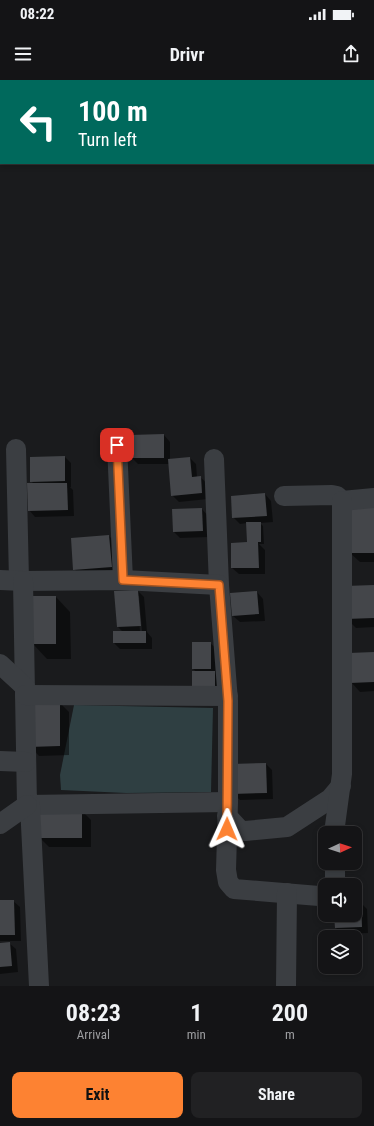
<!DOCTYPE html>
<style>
:root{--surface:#141416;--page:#212123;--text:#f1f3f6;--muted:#9d9ea1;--line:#333335;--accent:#fd8232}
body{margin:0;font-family:"Roboto Condensed",sans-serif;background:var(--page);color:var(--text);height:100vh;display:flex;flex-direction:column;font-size:15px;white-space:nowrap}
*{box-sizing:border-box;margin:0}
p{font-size:13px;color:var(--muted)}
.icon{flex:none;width:22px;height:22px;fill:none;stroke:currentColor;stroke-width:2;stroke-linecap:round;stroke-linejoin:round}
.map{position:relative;height:906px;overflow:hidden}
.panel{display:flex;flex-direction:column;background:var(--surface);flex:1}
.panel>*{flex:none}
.hud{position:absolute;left:0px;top:0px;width:374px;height:84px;box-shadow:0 2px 6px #0003,0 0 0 1px var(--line);background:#00695c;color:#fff;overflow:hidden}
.needle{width:26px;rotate:87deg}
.tools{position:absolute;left:318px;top:746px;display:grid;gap:8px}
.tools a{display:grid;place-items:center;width:44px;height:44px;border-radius:8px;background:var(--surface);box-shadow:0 2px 6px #0003,0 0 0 1px var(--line);font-size:20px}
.pin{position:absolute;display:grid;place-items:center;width:34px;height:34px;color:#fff;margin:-17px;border-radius:8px;box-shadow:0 2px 6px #0006}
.me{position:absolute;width:44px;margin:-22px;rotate:1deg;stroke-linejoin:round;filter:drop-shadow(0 0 3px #0008)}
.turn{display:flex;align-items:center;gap:14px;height:84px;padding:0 12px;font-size:18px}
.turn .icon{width:52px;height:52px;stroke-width:2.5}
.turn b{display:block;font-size:28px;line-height:34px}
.eta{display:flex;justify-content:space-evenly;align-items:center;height:68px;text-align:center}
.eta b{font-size:24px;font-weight:700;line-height:28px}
.primary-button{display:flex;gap:8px;margin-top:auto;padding:8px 12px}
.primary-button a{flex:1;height:46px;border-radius:8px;background:var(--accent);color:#111;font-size:16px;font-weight:700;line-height:46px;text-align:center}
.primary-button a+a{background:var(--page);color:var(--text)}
.status{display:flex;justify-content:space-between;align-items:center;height:28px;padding:0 20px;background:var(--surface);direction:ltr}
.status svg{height:11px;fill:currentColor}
header{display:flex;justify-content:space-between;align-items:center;height:52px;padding:0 12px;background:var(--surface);font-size:18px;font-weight:700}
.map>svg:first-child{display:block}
.water{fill:#2f3f42}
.shadow{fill:#0007;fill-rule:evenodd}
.building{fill:#44464a}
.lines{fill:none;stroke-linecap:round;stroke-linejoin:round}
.minor{stroke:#3b3e42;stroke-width:20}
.route-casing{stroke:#a45420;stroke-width:10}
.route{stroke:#fd8232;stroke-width:7}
</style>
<div class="status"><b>08:22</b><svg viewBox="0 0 49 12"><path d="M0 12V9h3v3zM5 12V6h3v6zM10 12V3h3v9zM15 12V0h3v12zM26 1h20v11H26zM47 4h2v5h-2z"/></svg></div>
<header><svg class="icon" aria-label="menu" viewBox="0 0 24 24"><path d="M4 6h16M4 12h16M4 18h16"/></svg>Drivr<svg class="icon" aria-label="share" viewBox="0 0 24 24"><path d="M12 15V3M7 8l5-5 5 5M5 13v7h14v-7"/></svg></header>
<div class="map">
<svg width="374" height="906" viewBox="0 0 374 906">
<rect width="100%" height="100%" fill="#1a1b1d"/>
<path class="water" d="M74 625 213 628 211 712 126 713 61 710 60 695Z"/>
<g class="shadow">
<path d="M164 355 170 362V379L190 378 196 384 197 397H200L207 403 208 419 179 422 172 415 169 384H138L132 378Z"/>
<path d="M65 377 71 383V407H70L73 410 74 436 35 437 29 430 34 404 31 401Z"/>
<path d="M265 414 271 421 273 442 260 443 263 446 264 464H259L265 470V494H239L232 488 249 463 247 443 240 444 233 437Z"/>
<path d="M374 428V482H360L350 473Z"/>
<path d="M202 429 208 436 209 457 180 458 174 452Z"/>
<path d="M109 456 118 465 121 496 84 498 74 489Z"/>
<path d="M374 506V547L356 548 347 539Z"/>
<path d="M138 511 144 517 147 552 152 558V569H120L114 563 123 552 118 547 115 512ZM137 516H139L142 551H140Z"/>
<path d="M257 512 263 519 265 541 240 542 233 536 232 514Z"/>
<path d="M56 517 70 532 71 579H47L33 564Z"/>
<path d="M210 563 217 569 221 613 193 589Z"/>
<path d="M374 573V611L360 612 351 602Z"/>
<path d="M59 622 69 632V675L39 676 30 666Z"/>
<path d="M266 684 272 690 273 719 240 720 233 714Z"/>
<path d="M82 731 91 740V767H49L40 758Z"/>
<path d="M0 821H13L20 827 21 861H0Z"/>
<path d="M360 822 367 829 368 853 342 854 336 848 335 835H355V823Z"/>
<path d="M9 863 16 869 18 892 0 894V864Z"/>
</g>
<g class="building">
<path d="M164 354V378H131L130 355Z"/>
<path d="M65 376V401L30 402V377Z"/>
<path d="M190 377 192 397 201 396 202 413 171 416 168 379Z"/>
<path d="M27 403H67L68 430 28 431Z"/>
<path d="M265 413 267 436 232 438 231 416Z"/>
<path d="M350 427H374V473H349Z"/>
<path d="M202 428 203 451 173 452 172 429Z"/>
<path d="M246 442H261V462H258L259 488H231V463L247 462Z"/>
<path d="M109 455 112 487 73 490 71 458Z"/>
<path d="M374 505V538L346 539 345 506Z"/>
<path d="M138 510 141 546 117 547 114 511Z"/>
<path d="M257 511 259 534 232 536 230 513Z"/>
<rect x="32" y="516" width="24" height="48"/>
<rect x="113" y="551" width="33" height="12"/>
<rect x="192" y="562" width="19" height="27"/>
<path d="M374 572V602L350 603 349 573Z"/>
<rect x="192" y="591" width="23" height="16"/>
<path d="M60 621V666L29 667 28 622Z"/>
<path d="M266 683 267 713 232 714 231 684Z"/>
<path d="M38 730H82V758H39Z"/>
<path d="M0 820H14L15 855H0Z"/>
<path d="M361 821 362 847 335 848 334 835H355V822Z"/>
<path d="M10 862 12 886 0 887V863Z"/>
</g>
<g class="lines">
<g class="minor">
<path d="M117 365 123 500"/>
<path d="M16 369 19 500"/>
<path d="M214 379 219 505 228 621V722L226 790 228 802 234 809 319 816 325 815"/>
<path d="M284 416 332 415 337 416 342 421 374 418"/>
<path d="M0 500 23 501 123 500 219 505"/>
<path d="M23 501 27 725 228 722"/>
<path d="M0 584 25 607"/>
<path d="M25 615 228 616"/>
<path d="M0 681 26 682"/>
<path d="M30 725 39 906"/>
<path d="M227 736 240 750 245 751 287 747 330 719 341 706"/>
<path d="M0 744 27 725"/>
<path d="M334 753 342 694V421"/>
<path d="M335 783V805"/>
<path d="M286 906 287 813"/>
</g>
</g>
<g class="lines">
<defs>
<path id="route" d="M117 365 123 500 219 505 228 621 227 749"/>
</defs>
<use href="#route" class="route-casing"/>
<use href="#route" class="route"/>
</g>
</svg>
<div class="tools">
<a><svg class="needle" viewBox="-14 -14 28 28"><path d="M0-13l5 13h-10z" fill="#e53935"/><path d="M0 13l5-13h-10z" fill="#9d9ea1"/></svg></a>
<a><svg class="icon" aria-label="sound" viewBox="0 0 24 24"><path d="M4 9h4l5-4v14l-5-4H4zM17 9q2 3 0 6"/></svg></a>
<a><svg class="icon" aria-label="layers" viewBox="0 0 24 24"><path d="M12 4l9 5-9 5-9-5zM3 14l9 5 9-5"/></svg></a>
</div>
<div class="pin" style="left:117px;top:365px;background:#d93025"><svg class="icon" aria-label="arrive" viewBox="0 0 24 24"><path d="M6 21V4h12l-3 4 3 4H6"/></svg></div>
<svg class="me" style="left:227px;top:749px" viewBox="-20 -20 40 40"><path d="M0-17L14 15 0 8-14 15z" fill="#fd8232" stroke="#fff" stroke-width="4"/></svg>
<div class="hud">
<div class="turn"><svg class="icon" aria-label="left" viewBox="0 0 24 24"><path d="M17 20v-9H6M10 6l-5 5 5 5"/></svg><div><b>100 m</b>Turn left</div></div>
</div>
</div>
<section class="panel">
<div class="eta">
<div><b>08:23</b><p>Arrival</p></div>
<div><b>1</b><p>min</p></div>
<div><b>200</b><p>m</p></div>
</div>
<div class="primary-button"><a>Exit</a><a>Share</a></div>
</section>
